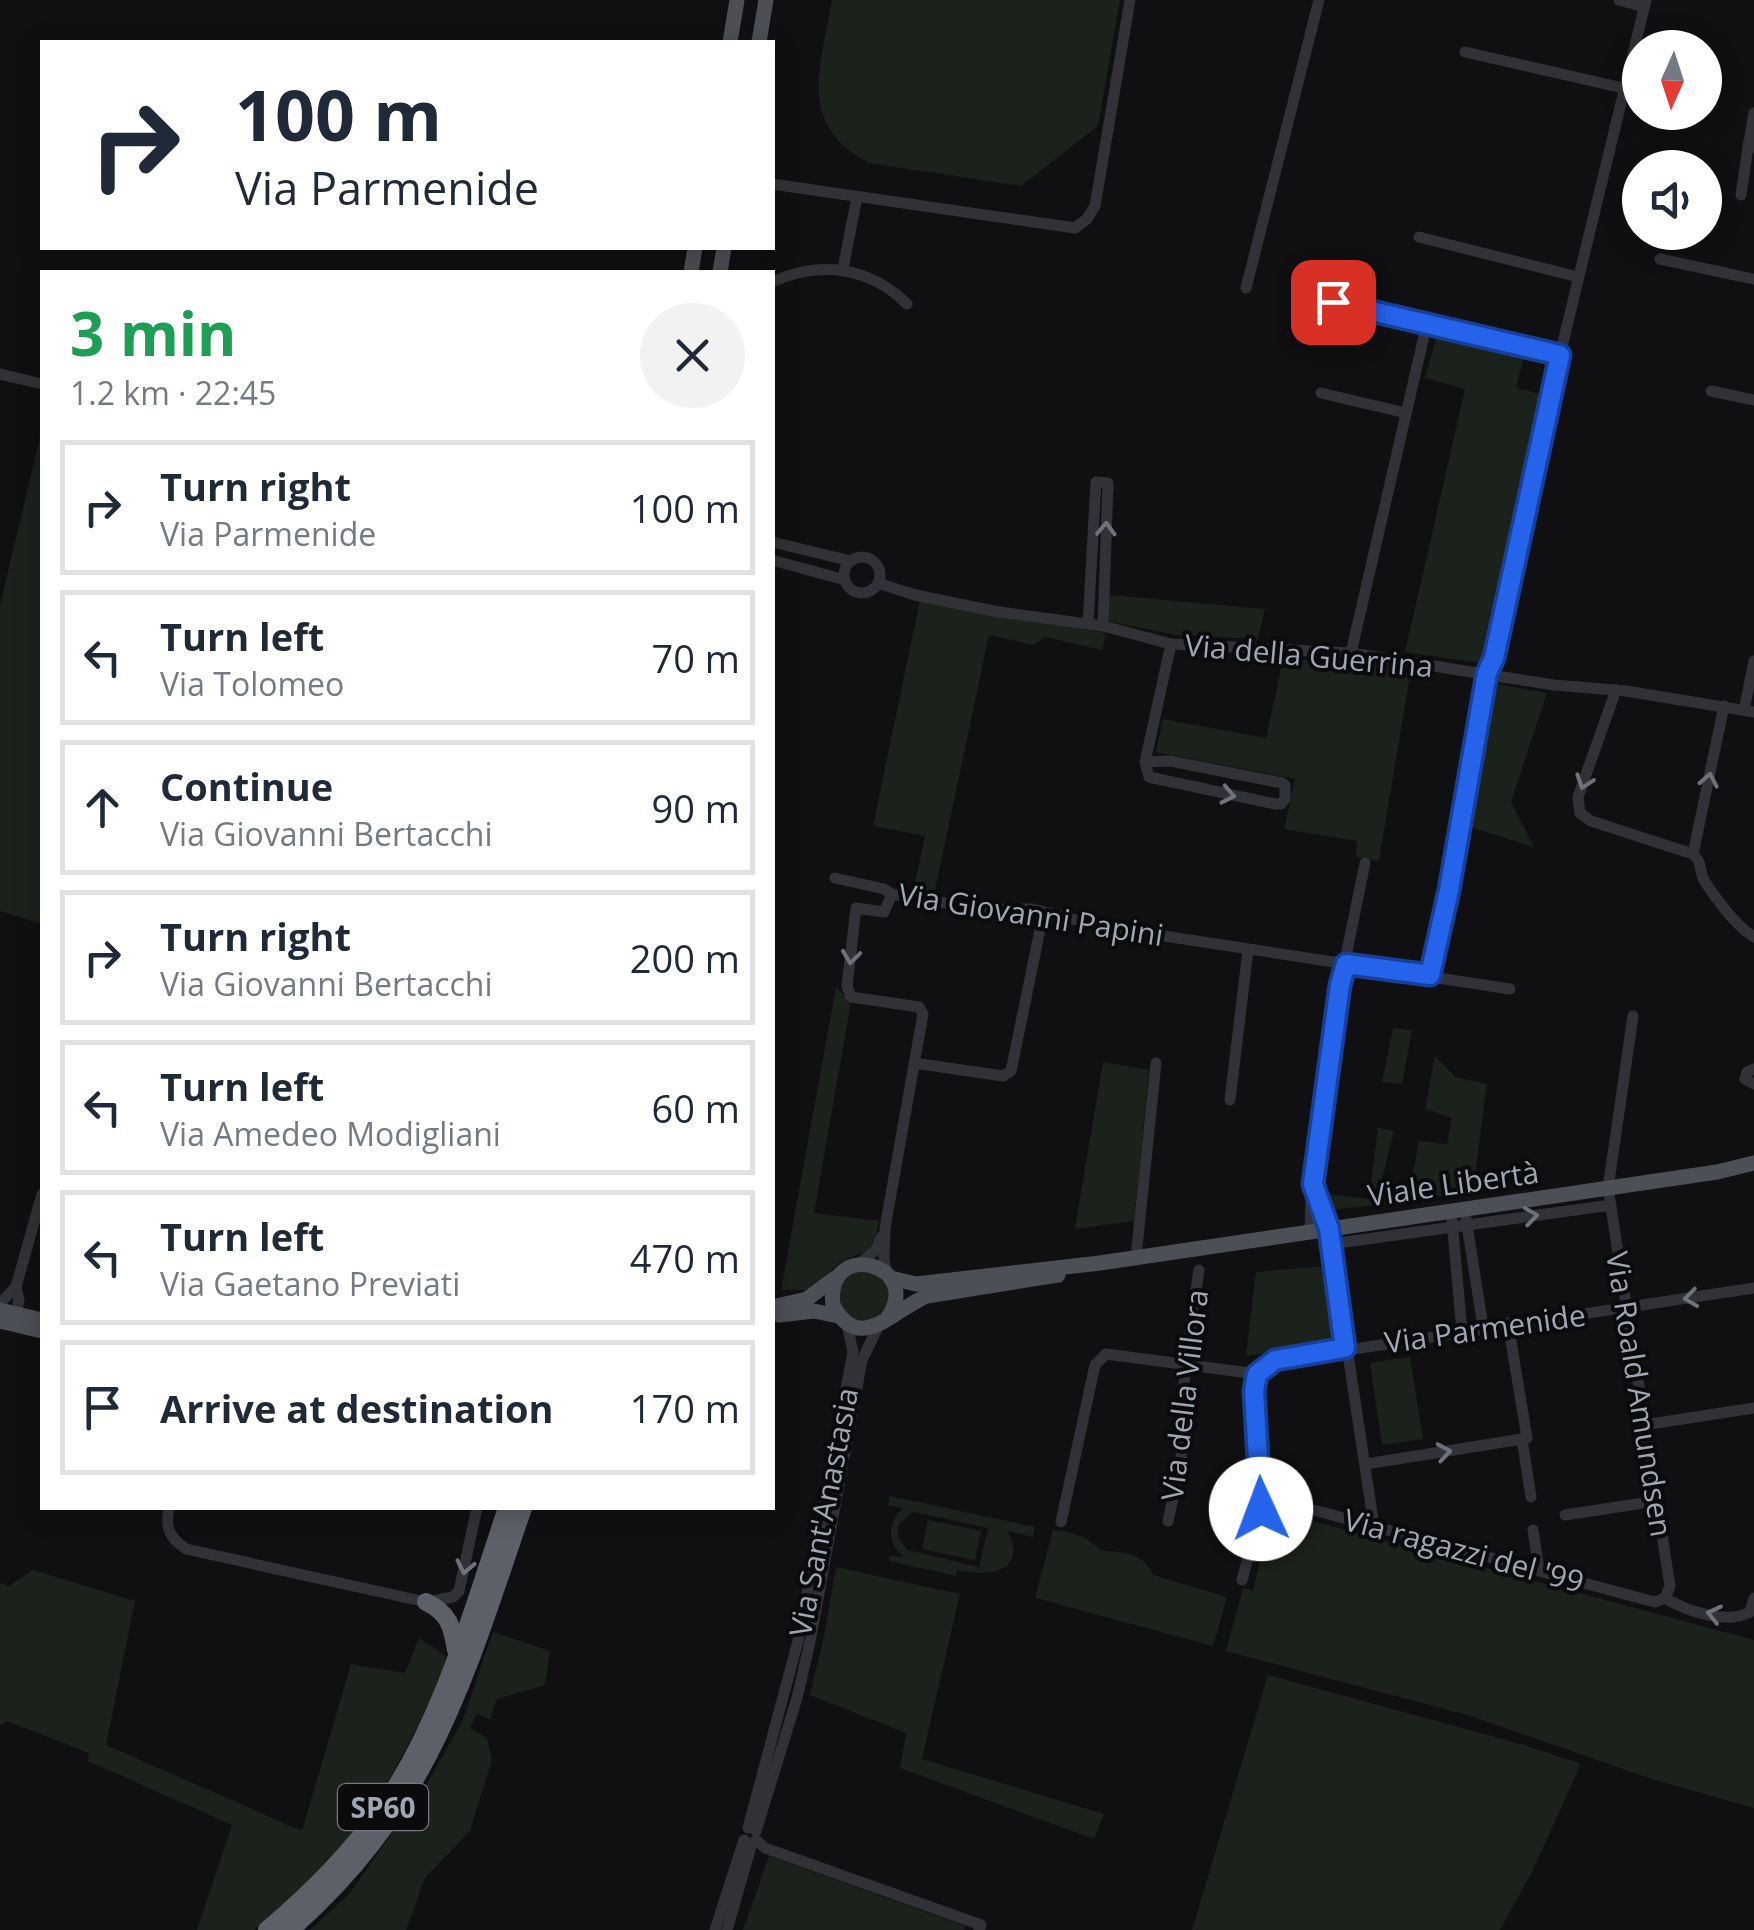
<!DOCTYPE html>
<meta charset="utf-8">
<style>
:root{--surface:#fff;--page:#f2f2f3;--text:#1f2937;--muted:#747a83;--line:#e0e1e3}
body{margin:0;font-family:"Open Sans",sans-serif;background:var(--page);color:var(--text);height:100vh;display:flex;flex-direction:column;font-size:38px;white-space:nowrap}
*{box-sizing:border-box;margin:0}
p{font-size:32px;color:var(--muted)}
.icon{flex:none;width:55px;height:55px;fill:none;stroke:currentColor;stroke-width:2;stroke-linecap:round;stroke-linejoin:round}
.map{position:relative;flex:1;overflow:hidden}
.panel{position:absolute;left:40px;top:270px;width:735px;height:1240px;display:flex;flex-direction:column;background:var(--surface);border-radius:0px;box-shadow:0 5px 25px #0003}
.panel>*{flex:none}
.top-card{position:absolute;left:40px;top:40px;width:735px;height:210px;border-radius:0px;box-shadow:0 5px 25px #0003;background:#fff;color:var(--text);overflow:hidden}
.needle{width:65px;rotate:183deg}
.fabs{position:absolute;left:1622px;top:30px;display:grid;gap:20px}
.fabs a{display:grid;place-items:center;width:100px;height:100px;border-radius:50%;background:var(--surface);box-shadow:0 5px 25px #0003;font-size:50px}
.pin{position:absolute;display:grid;place-items:center;width:85px;height:85px;color:#fff;margin:-42px;border-radius:20px;box-shadow:0 5px 15px #0006}
.me{position:absolute;width:110px;margin:-55px;rotate:358deg;stroke-linejoin:round;filter:drop-shadow(0 0 8px #0008)}
.turn{display:flex;align-items:center;gap:35px;height:210px;padding:0 30px;font-size:45px}
.turn .icon{width:130px;height:130px;stroke-width:2.5}
.turn b{display:block;font-size:70px;line-height:85px}
.round{display:grid;place-items:center;flex:none;width:105px;height:105px;border-radius:52px;background:var(--page)}
.headline{display:flex;align-items:center;justify-content:space-between;height:170px;padding:0 30px}
h1{font-size:60px;font-weight:700;line-height:75px;color:#1e9e55}
ul{padding:0;list-style:none}
li{display:flex;align-items:center;gap:30px;height:135px;margin:0 20px 15px;padding:0 10px;border:5px solid var(--line);border-radius:0px}
li div{flex:1}
li b{display:block;font-size:38px}
li em{font-style:normal}
.map>svg:first-child{display:block}
.green{fill:#1a221b;fill-rule:evenodd}
.lines{fill:none;stroke-linecap:round;stroke-linejoin:round}
.minor{stroke:#313237;stroke-width:11}
.major{stroke:#4d4f56;stroke-width:15}
.highway{stroke:#5c6069;stroke-width:18}
.oneway{stroke:#6e727c}
.route-casing{stroke:#184099;stroke-width:25}
.route{stroke:#2563eb;stroke-width:18}
.labels{text-anchor:middle;dominant-baseline:central;stroke-width:8;stroke-linejoin:round;paint-order:stroke}
.shield{fill:#0b0b0d;stroke:#737882;stroke-width:2.5}
.shield-label{font-size:28px;font-weight:bold;fill:#a0a7b4}
.street-label{font-size:30px;fill:#a0a7b4;stroke:#0b0b0d}
</style>
<div class="map">
<svg width="1754" height="1930" viewBox="0 0 1754 1930">
<rect width="100%" height="100%" fill="#101012"/>
<g class="green">
<path d="M832 0H1120L1098 126 1021 186 869 163C795 124 821 67 832 0Z"/>
<path d="M1437 335 1524 355 1516 388 1542 394 1482 663 1405 652 1465 389 1425 378Z"/>
<path d="M42 429V924L0 911V605Z"/>
<path d="M1109 595 1265 609 1258 639 1177 635 1111 622 1108 618Z"/>
<path d="M920 600 1106 633 1102 650 1045 637 1033 645 989 635 934 895 913 892 925 836 873 826Z"/>
<path d="M1283 660H1350L1411 670 1379 861 1356 857 1357 841 1284 829 1295 779 1156 752 1163 719 1266 738Z"/>
<path d="M1498 684 1547 693 1511 802 1534 847 1470 827Z"/>
<path d="M836 987 851 1002 814 1213 879 1221 872 1249 840 1262 810 1290H781Z"/>
<path d="M1393 1028 1412 1030 1402 1084 1382 1082Z"/>
<path d="M1435 1056 1455 1077 1487 1084 1473 1191 1408 1200 1419 1141 1447 1144 1452 1118 1425 1109Z"/>
<path d="M1103 1062 1149 1070 1134 1221 1075 1229Z"/>
<path d="M1378 1128 1394 1131 1382 1179 1406 1185 1402 1202 1328 1210 1320 1193 1369 1199Z"/>
<path d="M1328 1266 1336 1342 1246 1356 1256 1272Z"/>
<circle cx="864" cy="1296" r="25"/>
<path d="M1410 1357 1423 1439 1382 1445 1370 1363Z"/>
<path d="M890 1496 1035 1527 1033 1537 1008 1531C1028 1573 987 1577 957 1570L956 1576 889 1561 890 1556 904 1557C887 1543 886 1524 903 1508L888 1505ZM913 1512 988 1528 979 1567 907 1550 898 1537V1525Z"/>
<path d="M1272 1510 1754 1640V1808L1652 1779 1471 1716 1226 1651 1243 1588 1253 1591Z"/>
<path d="M928 1520 981 1531 975 1560 922 1549Z"/>
<path d="M1053 1530C1072 1532 1087 1536 1100 1550 1123 1553 1143 1551 1153 1575L1227 1597 1213 1646 1035 1598Z"/>
<path d="M836 1567 960 1594 922 1759 1104 1814 1094 1839 900 1768 906 1733 810 1695 825 1632Z"/>
<path d="M33 1570 135 1601 106 1745 302 1831 351 1664 405 1673 419 1638 446 1656 440 1683 382 1794 352 1838 313 1880 254 1930H197L232 1825 88 1761 89 1753 7 1721 0 1725V1583L9 1586Z"/>
<path d="M493 1632 550 1651 545 1685 497 1699 490 1719 477 1714 470 1728 487 1738 492 1760 470 1831 425 1878 406 1930H310L350 1893 428 1782 462 1722Z"/>
<path d="M1268 1675 1524 1745 1581 1764 1532 1872 1500 1930H1192Z"/>
<path d="M769 1856 965 1926 964 1930H743Z"/>
</g>
<g class="lines">
<g class="minor">
<path d="M1619 0 1644 7"/>
<path d="M1465 52 1623 88"/>
<path d="M1748 147 1754 113"/>
<path d="M772 184 1075 228 1087 219 1095 206 1130 0"/>
<path d="M1741 195 1748 147H1754"/>
<path d="M1419 237 1578 277"/>
<path d="M1660 259 1754 279"/>
<path d="M843 269 857 197"/>
<path d="M772 282C820 260 870 267 907 304"/>
<path d="M1246 288 1319 0"/>
<path d="M1329 314 1331 304 1336 302 1560 355"/>
<path d="M0 374 42 384"/>
<path d="M1711 391 1754 400"/>
<path d="M1321 393 1406 413"/>
<path d="M772 542 851 561"/>
<circle cx="862" cy="575" r="18"/>
<path d="M772 560 845 580"/>
<path d="M878 583 915 595 999 612 1103 626 1171 644 1351 653 1554 685 1626 691 1754 712"/>
<path d="M1088 624 1096 482 1108 483 1103 626"/>
<path d="M1351 653 1427 323"/>
<path d="M1616 690 1578 797 1580 813 1591 821 1693 854C1703 863 1699 872 1705 882 1717 900 1736 926 1754 937"/>
<path d="M1744 710 1754 661"/>
<path d="M1145 762 1170 761 1282 783 1285 785V799L1281 804H1275L1149 777 1145 762 1171 644"/>
<path d="M1693 854 1724 706"/>
<path d="M835 878 884 889 892 894 980 909H1033L1099 926 1510 989"/>
<path d="M1430 975 1449 890 1487 673 1494 659 1541 433 1646 0"/>
<path d="M1633 1016 1608 1188 1670 1586 1665 1598"/>
<path d="M914 1063 1003 1076 1011 1071 1041 925"/>
<path d="M1754 1069 1747 1072 1745 1079 1754 1084"/>
<path d="M1230 1100 1248 950"/>
<path d="M1315 1188 1329 1229 1374 1526"/>
<path d="M1466 1218 1483 1327"/>
<path d="M1452 1220 1462 1331"/>
<path d="M1310 1232 1311 1196 1340 985 1365 863"/>
<path d="M1331 1244 1611 1205"/>
<path d="M1136 1257 1156 1063"/>
<path d="M859 1264 877 1249 881 1237"/>
<path d="M887 1273 884 1259 885 1228 923 1014 919 1007 851 997 847 986 856 908 884 912 892 894"/>
<path d="M0 1303 16 1287"/>
<path d="M16 1314 19 1300 16 1287 42 1194"/>
<path d="M1508 1323 1527 1438 1522 1439 1531 1497"/>
<path d="M1644 1425 1754 1408"/>
<path d="M1366 1464 1522 1439"/>
<path d="M1262 1496 1632 1596 1655 1602 1665 1598"/>
<path d="M169 1508C165 1528 169 1537 186 1549L426 1602 453 1597 459 1591 477 1508"/>
<path d="M1565 1515 1656 1501"/>
<path d="M1168 1521 1181 1463 1185 1364 1199 1270"/>
<path d="M1061 1522 1095 1365 1106 1354 1257 1374 1275 1361 1754 1288"/>
<path d="M1533 1530 1539 1570"/>
<path d="M1242 1580 1261 1509 1254 1391 1257 1374"/>
<path d="M1665 1598C1686 1611 1728 1625 1750 1612L1754 1598"/>
<path d="M748 1828 798 1641 853 1352 847 1324"/>
<path d="M756 1831 797 1698 810 1642 862 1360 879 1325"/>
<path d="M756 1840 765 1848 981 1925 979 1930"/>
<path d="M715 1930 744 1840"/>
<path d="M727 1930 752 1843"/>
</g>
<g class="major">
<path d="M730 42 737 0"/>
<path d="M759 42 766 0"/>
<path d="M691 272 695 248"/>
<path d="M720 272 724 248"/>
<path d="M891 1278 916 1284 1100 1263 1717 1172 1754 1163"/>
<path d="M772 1307 807 1299 835 1278"/>
<path d="M0 1310 42 1320"/>
<path d="M779 1315 814 1311 838 1316"/>
<path d="M886 1320C928 1264 824 1237 833 1305 859 1356 894 1309 927 1296L1058 1275"/>
<path d="M0 1321 42 1331"/>
</g>
<g class="highway">
<path d="M426 1602C449 1613 452 1626 456 1650"/>
<path d="M267 1930C311 1893 350 1854 383 1807 444 1718 473 1608 507 1508"/>
<path d="M290 1930C431 1807 465 1677 523 1508"/>
</g>
</g>
<defs><path id="oneway-chevron" d="M-2-3.5L2.5 0L-2 3.5" fill="none" stroke-width="1.6" stroke-linecap="round" stroke-linejoin="round" transform="scale(2.5)"/></defs>
<g class="oneway">
<use href="#oneway-chevron" transform="translate(1106 529) rotate(-88)"/>
<use href="#oneway-chevron" transform="translate(1709 780) rotate(-79)"/>
<use href="#oneway-chevron" transform="translate(1584 782) rotate(109)"/>
<use href="#oneway-chevron" transform="translate(1228 795) rotate(11)"/>
<use href="#oneway-chevron" transform="translate(851 957) rotate(97)"/>
<use href="#oneway-chevron" transform="translate(1531 1216) rotate(-8)"/>
<use href="#oneway-chevron" transform="translate(1691 1298) rotate(172)"/>
<use href="#oneway-chevron" transform="translate(1444 1452) rotate(-9)"/>
<use href="#oneway-chevron" transform="translate(465 1567) rotate(102)"/>
<use href="#oneway-chevron" transform="translate(1714 1614) rotate(-167)"/>
</g>
<g class="lines">
<defs>
<path id="route" d="M1261 1509 1254 1391 1257 1374 1275 1360 1345 1348 1329 1229 1313 1184 1340 985 1346 964 1430 975 1449 890 1487 673 1494 658 1560 355 1333 302"/>
</defs>
<use href="#route" class="route-casing"/>
<use href="#route" class="route"/>
</g>
<g class="labels">
<rect class="shield" x="338" y="1784" width="90" height="46" rx="8"/>
<g class="shield-label">
<text x="383" y="1807">SP60</text>
</g>
<g class="street-label">
<text transform="translate(1309 655) rotate(5)">Via della Guerrina</text>
<text transform="translate(1031 914) rotate(9)">Via Giovanni Papini</text>
<text transform="translate(1453 1183) rotate(-8)">Viale Libertà</text>
<text transform="translate(1485 1328) rotate(-8)">Via Parmenide</text>
<text transform="translate(1640 1394) rotate(81)">Via Roald Amundsen</text>
<text transform="translate(1184 1395) rotate(-83)">Via della Villora</text>
<text transform="translate(823 1512) rotate(-79)">Via Sant'Anastasia</text>
<text transform="translate(1464 1550) rotate(15)">Via ragazzi del '99</text>
</g>
</g>
</svg>
<div class="fabs">
<a><svg class="needle" viewBox="-14 -14 28 28"><path d="M0-13l5 13h-10z" fill="#e53935"/><path d="M0 13l5-13h-10z" fill="#747a83"/></svg></a>
<a><svg class="icon" aria-label="sound" viewBox="0 0 24 24"><path d="M4 9h4l5-4v14l-5-4H4zM17 9q2 3 0 6"/></svg></a>
</div>
<div class="pin" style="left:1333px;top:302px;background:#d93025"><svg class="icon" aria-label="arrive" viewBox="0 0 24 24"><path d="M6 21V4h12l-3 4 3 4H6"/></svg></div>
<svg class="me" style="left:1261px;top:1509px" viewBox="-20 -20 40 40"><circle r="19" fill="#fff"/><path d="M0-13L10 11 0 6-10 11z" fill="#2563eb"/></svg>
<div class="top-card">
<div class="turn"><svg class="icon" aria-label="right" viewBox="0 0 24 24"><path d="M7 20v-9h11M14 6l5 5-5 5"/></svg><div><b>100 m</b>Via Parmenide</div></div>
</div>
<section class="panel">
<div class="headline"><div><h1>3 min</h1><p>1.2 km · 22:45</p></div><a class="round"><svg class="icon" aria-label="close" viewBox="0 0 24 24"><path d="M6 6l12 12M18 6L6 18"/></svg></a></div>
<ul>
<li><svg class="icon" aria-label="right" viewBox="0 0 24 24"><path d="M7 20v-9h11M14 6l5 5-5 5"/></svg><div><b>Turn right</b><p>Via Parmenide</p></div><em>100 m</em></li>
<li><svg class="icon" aria-label="left" viewBox="0 0 24 24"><path d="M17 20v-9H6M10 6l-5 5 5 5"/></svg><div><b>Turn left</b><p>Via Tolomeo</p></div><em>70 m</em></li>
<li><svg class="icon" aria-label="ahead" viewBox="0 0 24 24"><path d="M12 20V5M6 11l6-6 6 6"/></svg><div><b>Continue</b><p>Via Giovanni Bertacchi</p></div><em>90 m</em></li>
<li><svg class="icon" aria-label="right" viewBox="0 0 24 24"><path d="M7 20v-9h11M14 6l5 5-5 5"/></svg><div><b>Turn right</b><p>Via Giovanni Bertacchi</p></div><em>200 m</em></li>
<li><svg class="icon" aria-label="left" viewBox="0 0 24 24"><path d="M17 20v-9H6M10 6l-5 5 5 5"/></svg><div><b>Turn left</b><p>Via Amedeo Modigliani</p></div><em>60 m</em></li>
<li><svg class="icon" aria-label="left" viewBox="0 0 24 24"><path d="M17 20v-9H6M10 6l-5 5 5 5"/></svg><div><b>Turn left</b><p>Via Gaetano Previati</p></div><em>470 m</em></li>
<li><svg class="icon" aria-label="arrive" viewBox="0 0 24 24"><path d="M6 21V4h12l-3 4 3 4H6"/></svg><div><b>Arrive at destination</b></div><em>170 m</em></li>
</ul>
</section>
</div>
